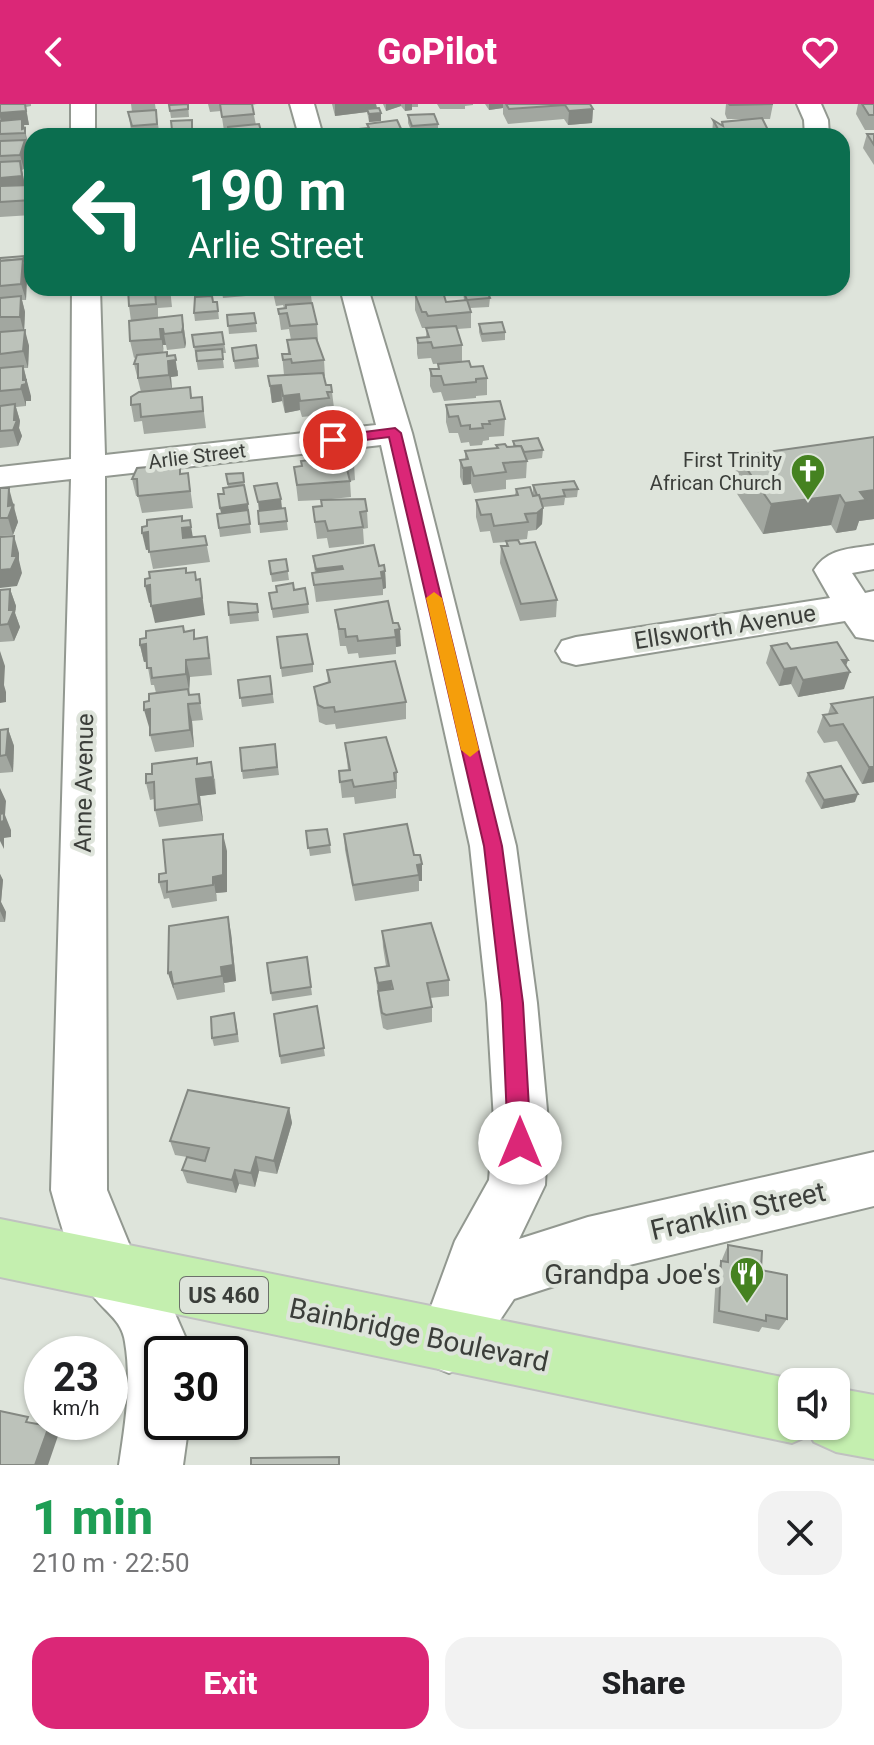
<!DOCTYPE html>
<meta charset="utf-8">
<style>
:root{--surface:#fff;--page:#f2f2f2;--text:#202124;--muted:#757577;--accent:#db2777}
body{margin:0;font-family:Roboto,sans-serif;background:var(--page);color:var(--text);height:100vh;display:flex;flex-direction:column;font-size:30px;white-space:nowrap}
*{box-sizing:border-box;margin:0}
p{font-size:26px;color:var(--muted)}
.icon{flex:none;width:44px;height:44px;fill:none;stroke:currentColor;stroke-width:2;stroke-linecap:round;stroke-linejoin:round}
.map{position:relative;height:1361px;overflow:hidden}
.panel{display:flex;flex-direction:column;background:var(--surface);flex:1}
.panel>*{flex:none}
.top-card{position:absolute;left:24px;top:24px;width:826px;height:168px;border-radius:24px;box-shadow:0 2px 6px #0004;background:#0b6e4f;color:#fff;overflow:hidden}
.tools{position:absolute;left:778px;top:1264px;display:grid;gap:16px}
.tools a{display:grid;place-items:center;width:72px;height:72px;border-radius:16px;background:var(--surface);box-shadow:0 2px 6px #0004;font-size:40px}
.speed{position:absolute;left:24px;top:1232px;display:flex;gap:16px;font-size:40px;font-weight:700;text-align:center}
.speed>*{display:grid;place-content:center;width:104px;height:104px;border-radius:50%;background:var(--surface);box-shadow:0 2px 6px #0004;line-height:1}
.speed small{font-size:20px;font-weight:400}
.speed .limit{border:4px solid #111;border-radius:12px;background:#fff;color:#111}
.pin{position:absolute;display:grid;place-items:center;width:68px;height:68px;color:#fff;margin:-34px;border:4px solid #fff;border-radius:50%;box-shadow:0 2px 8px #0007}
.me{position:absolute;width:88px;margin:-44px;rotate:0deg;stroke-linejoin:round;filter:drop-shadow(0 0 6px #0008)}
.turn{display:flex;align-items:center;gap:28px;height:168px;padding:0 32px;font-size:36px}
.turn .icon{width:104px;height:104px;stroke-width:2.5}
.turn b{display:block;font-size:56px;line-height:68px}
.round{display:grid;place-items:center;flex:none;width:84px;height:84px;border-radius:24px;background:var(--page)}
.overview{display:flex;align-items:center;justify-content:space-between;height:136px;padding:0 32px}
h1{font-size:48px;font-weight:800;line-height:60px;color:#1e9e55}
.action{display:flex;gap:16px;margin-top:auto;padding:16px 32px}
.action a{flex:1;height:92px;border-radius:24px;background:var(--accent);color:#fff;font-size:32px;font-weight:800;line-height:92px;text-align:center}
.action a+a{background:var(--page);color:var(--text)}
header{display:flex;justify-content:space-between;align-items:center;height:104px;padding:0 32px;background:var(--accent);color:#fff;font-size:36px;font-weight:800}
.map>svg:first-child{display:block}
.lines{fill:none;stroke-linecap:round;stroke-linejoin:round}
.minor-casing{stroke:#929890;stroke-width:4}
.major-casing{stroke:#c0c1c0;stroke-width:4}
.minor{fill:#fff;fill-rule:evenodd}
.major{fill:#c4efaf;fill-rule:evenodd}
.wall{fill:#a2a7a0}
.shaded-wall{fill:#848882}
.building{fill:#bcc2ba;stroke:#848882;stroke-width:2}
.route{fill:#db2777;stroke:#8e194d;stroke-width:2}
.slow{fill:#f59e0b}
.labels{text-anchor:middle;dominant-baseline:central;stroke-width:8;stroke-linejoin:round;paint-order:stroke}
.far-street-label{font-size:20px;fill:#3b3e3a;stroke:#dee4db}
.far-poi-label{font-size:20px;fill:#3b3e3a;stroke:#dee4db;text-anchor:end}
.shield{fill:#dee4db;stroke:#6c706a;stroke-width:2}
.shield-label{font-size:22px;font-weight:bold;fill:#3b3e3a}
.street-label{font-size:24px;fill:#3b3e3a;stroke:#dee4db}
.near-street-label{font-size:28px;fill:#3b3e3a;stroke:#dee4db}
.near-poi-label{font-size:28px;fill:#3b3e3a;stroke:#dee4db;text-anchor:end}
</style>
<header><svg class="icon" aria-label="back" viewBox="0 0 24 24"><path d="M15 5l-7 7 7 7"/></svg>GoPilot<svg class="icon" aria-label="heart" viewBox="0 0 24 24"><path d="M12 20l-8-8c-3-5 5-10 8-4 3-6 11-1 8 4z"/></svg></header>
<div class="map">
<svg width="874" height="1361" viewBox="0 0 874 1361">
<rect width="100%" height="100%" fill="#dee4db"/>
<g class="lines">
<defs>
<g id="minor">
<rect x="71" y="0" width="24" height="32"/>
<path d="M290 0H314L323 32H299Z"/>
<path d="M797 0H821L828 16 829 32H805L804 16Z"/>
<path d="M72 184H100L105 351 376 321 340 184H368L412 329 516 742 537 899 548 1017 545 1081 519 1135 588 1113 874 1048V1102L588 1171 514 1195 488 1234 480 1238 471 1260 449 1269 427 1260 418 1238 455 1137 489 1076 494 1017 487 899 470 742 381 341 105 372 107 1086 132 1147 159 1173 187 1237V1250H162V1318H189L183 1361H119C125 1321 132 1279 125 1238 122 1215 103 1207 91 1189 73 1165 59 1115 51 1086L71 375 0 383V363L71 355Z"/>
<path d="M874 441V465L852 469 865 489 874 487V536L856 533 845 517 576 561 562 557 556 547 562 537 576 533 830 494 814 466C828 444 850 445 874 441Z"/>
</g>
<path id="major" d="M0 1115 792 1275 798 1278H792V1322H836V1284L874 1291V1355L836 1348 814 1338 810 1331 792 1339 0 1173Z"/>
</defs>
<use href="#minor" class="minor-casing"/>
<use href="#major" class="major-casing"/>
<use href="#minor" class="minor"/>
<use href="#major" class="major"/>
</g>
<g class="wall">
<path d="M0 0H31V2L26 3 29 21H24L28 39V43H26L28 51 24 65 22 66 25 81H32V111L0 113Z"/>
<path d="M131 0H155L159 27H172L192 16 193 32H132L128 8H132Z"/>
<path d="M188 0 189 13 171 14 169 1Z"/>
<path d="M208 0H257L252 1 256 21 229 32 228 27H224L221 7 210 8Z"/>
<path d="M332 0H376L381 17 369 18 367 8 335 12Z"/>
<path d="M383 0H418V3H412V6L405 7 401 2 386 7Z"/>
<path d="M437 0H473V1L465 2V5H440Z"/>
<path d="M485 0H590L593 5 592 19 568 21 564 15 508 20 503 10V4L489 6Z"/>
<path d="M726 0H773L770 15H763L766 32H712L713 16 721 21 722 18 748 15H727L725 10Z"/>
<path d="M858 0H874V26H865L856 10Z"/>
<path d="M408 11 438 20V27L412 29 408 19Z"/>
<path d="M867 30H874V61L863 44Z"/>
<path d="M0 154 26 161 27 171 26 196H22L25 208 24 226 29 242 28 264H24L31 297H26V302L16 303 20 317 19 324 22 332 18 342 0 344Z"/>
<path d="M128 184H170L172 203 158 204V214L182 211 186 239 185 244 167 246 166 241H163V249L168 252 178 267V272L171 273 172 285 190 283 192 294 202 293 206 324 144 330 142 317 134 318 131 301 141 288 134 260 136 253 134 254 130 237 131 217 129 202Z"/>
<path d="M221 184H245L246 192 223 194Z"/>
<path d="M272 184H310L312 199 317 220 318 236H317L324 256 325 272H323L326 281 332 288 334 304H330V310L302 313 300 306 285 309 282 297 272 299 268 272 284 271 282 250H288L287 236H291L289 225 281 226 278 205 284 204 283 201 276 202Z"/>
<path d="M415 184H443V185L416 188Z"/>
<path d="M463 187 490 194 489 203 470 204 471 208V224L457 225 462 241V258L433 260 431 254 418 255 417 250V234L426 233 427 224H422L415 206V190L446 198 464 196Z"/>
<path d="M213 198H217L219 215 195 217 194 209Z"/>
<path d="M254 209 257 228 229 230 227 211Z"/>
<path d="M479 220 505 228V236L482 238 479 228Z"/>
<path d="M222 228 226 249H222L224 264 198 266 192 231Z"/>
<path d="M256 241 259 263 235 265 232 244Z"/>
<path d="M438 260 471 263 487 274V291L476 292V294L444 297 441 288 433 289 430 282V265H438Z"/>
<path d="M446 301 505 315 504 332 489 333V336L483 337 482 341 470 342 469 338 461 339 458 329H449L446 318Z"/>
<path d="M874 333V415L859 417 856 426 836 429 831 421 763 430 732 382 738 352Z"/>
<path d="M513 337 543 346 542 354 527 356 526 374 506 376V385L474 389 471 380 463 381 460 373V356L465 355V347L496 344V341L507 343 513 342Z"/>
<path d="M354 360 355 376 350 377 351 393 322 396 367 407 368 424 363 425 364 440 329 444 327 434 317 435 315 420 313 403 322 402 321 396 298 397 294 363Z"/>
<path d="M171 365 181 370 188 369 193 404 142 409 138 392H136L132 375Z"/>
<path d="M243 369 251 429 220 433 217 410 221 409 218 390H224L228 383 226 370Z"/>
<path d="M533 381 578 385 577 393 565 394 564 401 543 403 542 420 536 426 528 427 527 435 518 436 557 496 556 513 520 517 500 459 501 442H506V438L493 439 490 427 480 428 476 413V396L515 391 516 385 533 390Z"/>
<path d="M0 384 15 401 14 406 18 418 13 431 0 432Z"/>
<path d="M285 404 288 426 260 429 258 407Z"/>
<path d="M183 417 193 433 205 432 210 458 153 465 149 446H146Z"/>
<path d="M313 452 379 462 385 467 386 484 383 485V491L316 498 312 469H315Z"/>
<path d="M286 455 289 476 272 478 269 457Z"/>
<path d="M10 485 16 502 15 509 20 523 14 537 0 538V486Z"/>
<path d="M294 486 308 500 309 509 273 514 269 489Z"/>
<path d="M257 500 259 517 230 520 229 511Z"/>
<path d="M335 506 393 519 401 542 396 543V550L359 554 358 549 348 550 346 542H340Z"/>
<path d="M185 528 196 534 210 550 212 571 190 573 189 591 199 590 203 616 192 617 194 643 155 648 150 631V623H149V597L156 589 154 581H151L147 558H144L140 541Z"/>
<path d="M277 533 313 560V568L282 573Z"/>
<path d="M771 542 848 556 846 562 844 585 798 593 791 580 779 582 766 559Z"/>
<path d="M327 566 406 598V615L336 625 335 620 326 621 319 618 314 583 328 579Z"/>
<path d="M270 572 274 599 242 603 238 576Z"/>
<path d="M874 593V678L862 680 837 637 824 639 817 628 823 611 828 610 831 600Z"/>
<path d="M0 625H8L14 642 13 668 0 669Z"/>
<path d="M345 639 397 668V685H396V694L355 700 354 693 342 694 339 667 348 666Z"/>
<path d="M275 640 279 671 243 675 242 667Z"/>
<path d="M197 654 198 660 215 675 216 690 200 692 203 717 159 723 155 706 154 695 150 696 146 679 152 670Z"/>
<path d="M808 669 855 698 821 705 805 677Z"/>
<path d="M306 727 330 741 331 749 310 752Z"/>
<path d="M344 730 414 751 422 760V777H419V787L355 797 345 746Z"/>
<path d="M227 747V788L216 789 217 797 172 804 169 794 164 795 159 778 166 769Z"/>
<path d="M0 770 3 776 1 798 6 808 5 818H0Z"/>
<path d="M382 827 449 876V892L430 894 432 903V918L387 926 383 924 379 902 375 864 386 862 383 843Z"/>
<path d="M231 829 236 877 224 879 225 888 177 896 168 869Z"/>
<path d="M307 853 312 891 272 897 271 889Z"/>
<path d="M317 902 325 952 281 960 274 910Z"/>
<path d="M236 917 239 938 214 942 212 934Z"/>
<path d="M289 1004 292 1019 277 1070 259 1067 255 1083 239 1080 236 1089 187 1079 182 1066 187 1053 175 1051 170 1037Z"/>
<path d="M728 1141 761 1166 787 1215 779 1226 762 1223 759 1228 713 1219 716 1170Z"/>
</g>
<g class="shaded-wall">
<path d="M25 0 29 21H24L28 43 25 29 3 23 0 13V9Z"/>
<path d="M335 0H376L377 6 367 5V8L335 12Z"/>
<path d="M386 0H401V2L386 7Z"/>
<path d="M405 0H412V6L405 7Z"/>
<path d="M489 0H503V4L489 6Z"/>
<path d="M593 5 592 19 568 21 569 7Z"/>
<path d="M381 9V17L369 18V10Z"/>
<path d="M402 27V32H391V28Z"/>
<path d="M25 36 28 51 24 65 20 51Z"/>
<path d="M20 57 26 87 0 89V74Z"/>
<path d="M24 152 27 171 26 196 21 180Z"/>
<path d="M21 192 25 208 24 229 20 213Z"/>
<path d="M182 211 186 239 185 244 182 228Z"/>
<path d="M160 225H163L166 241H163L164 251Z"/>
<path d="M25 226 29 242 28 264 23 247Z"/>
<path d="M175 251 178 272 171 273 172 288 169 271V257Z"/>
<path d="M23 262 31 292V297H26V302L21 285Z"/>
<path d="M281 281 282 297 272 299 270 282Z"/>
<path d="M299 290 300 306 285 309 283 292Z"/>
<path d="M15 300 20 317 19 324 22 332 18 342 13 326Z"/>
<path d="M471 363V380L463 381V364Z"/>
<path d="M9 384 18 418 13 431 8 414Z"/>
<path d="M874 386V415L859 417 856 426 836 429 845 399 860 388Z"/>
<path d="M840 391 831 421 763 430 771 400Z"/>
<path d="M281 395 282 404 259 407 258 398Z"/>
<path d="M248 400 249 409 222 413 220 404Z"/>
<path d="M543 404 542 420 536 426 537 409Z"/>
<path d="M190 416 194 440 185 444 182 424Z"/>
<path d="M148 428 151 445 146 446 142 429Z"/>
<path d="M14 432 19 449V456L22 469 17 482 0 484V466L12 452Z"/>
<path d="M342 462 343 478 318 481 316 465Z"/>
<path d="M385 467 386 484 383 485 381 468Z"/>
<path d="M200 475 205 511 155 519 151 502Z"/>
<path d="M150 481 154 498 149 499 145 482Z"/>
<path d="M10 485 16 502 15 509 20 523 14 537 8 520Z"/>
<path d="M400 525 401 542 396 543 395 526Z"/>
<path d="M146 540 150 557 144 558 140 541Z"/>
<path d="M0 547 5 562 4 581 6 588V598L0 599Z"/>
<path d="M186 556 190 573 189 587 186 570Z"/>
<path d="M842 556H848L843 569 850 568 844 585 798 593 803 576Z"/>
<path d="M796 563 791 580 779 582 784 565Z"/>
<path d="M188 600 192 617 194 643 190 626Z"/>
<path d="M150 605 154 622 149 623 144 606Z"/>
<path d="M8 625 14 642 13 668 6 651Z"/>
<path d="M211 658 216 690 200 692 203 717 199 700 196 675H201Z"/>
<path d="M869 663H874V678L862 680Z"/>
<path d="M0 684 6 697 5 711 11 726V733L4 734V745L0 737Z"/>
<path d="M858 690 855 698 821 705 824 696Z"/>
<path d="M223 730 227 747V788L216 789 217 797 213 773Z"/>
<path d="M422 760V777H419L417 761Z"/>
<path d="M0 770 3 776 1 798 6 808 5 818 0 807Z"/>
<path d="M228 813 231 829 236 877 224 879 225 888 221 863Z"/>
<path d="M171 868 174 884H173L168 869Z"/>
<path d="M391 877 392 892 378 890V879Z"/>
<path d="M289 1004 292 1019 277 1070 274 1057Z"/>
<path d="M256 1053 259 1067 255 1083 251 1069Z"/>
<path d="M235 1066 239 1080 236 1089 232 1076Z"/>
<path d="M49 1322 58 1332 48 1361H35Z"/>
</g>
<g class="building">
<path d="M0 0H25L26 7 0 9Z"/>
<path d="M188 0V5L170 7 169 1Z"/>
<path d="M220 0H252L254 10 222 13Z"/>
<path d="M506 0H590L593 5 569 7 565 1 509 5Z"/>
<path d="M729 0H773L730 1Z"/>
<path d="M862 0H874V11H869Z"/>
<path d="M379 4 381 9 369 10 367 5Z"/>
<path d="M156 6 157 20 132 22 128 8Z"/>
<path d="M434 10 438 20 412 22 408 11Z"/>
<path d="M762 14 767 24 762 29 714 27 718 25 713 16 723 22 722 18Z"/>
<path d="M22 15V25L25 24V29L0 30V17Z"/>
<path d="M192 16V25L172 26 171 17Z"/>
<path d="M397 16 402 27 391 28 393 32H363L358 25 369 24 367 20Z"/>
<path d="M259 20 261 27 264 26 266 32H235L234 28H228V23Z"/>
<path d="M579 26 583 31 568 32 565 27Z"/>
<path d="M132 27H179L180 32H132Z"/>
<path d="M561 27 564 31 540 32 538 29Z"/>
<path d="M867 30H874V41Z"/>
<path d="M25 36 20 51 0 52V37Z"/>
<path d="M20 57 22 72 0 74V58Z"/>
<path d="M32 81V96L0 98V82Z"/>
<path d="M24 152 23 158V155L0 157V154Z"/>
<path d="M23 155 21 180 0 182V157Z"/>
<path d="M128 184H170V187L155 188 156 200 129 202Z"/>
<path d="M221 184H245L222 186Z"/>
<path d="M274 184H310V186L283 188 282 185 275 186Z"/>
<path d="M486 185 490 194 467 196 463 187Z"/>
<path d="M443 188 446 198 467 196 471 208 428 212 426 208H422L415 190Z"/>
<path d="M21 192 20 213H0V194Z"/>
<path d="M212 192 213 198H217L218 207 194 209 195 193Z"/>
<path d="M312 199 317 220 290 222 287 209 279 210 278 205 286 204V201Z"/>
<path d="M254 209 256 219 228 222 227 211Z"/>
<path d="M182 211 183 223 182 228 164 230 163 225H160L161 235 130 237 129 217Z"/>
<path d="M502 218 505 228 482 230 479 220Z"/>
<path d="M456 222 462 241 433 244 431 238 418 239 417 234 429 233 426 224Z"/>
<path d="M25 226 23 247 0 250V228Z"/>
<path d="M222 228 224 240 194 243 192 231Z"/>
<path d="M316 234 324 256 292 259 291 255 283 256 282 250H290L287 236Z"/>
<path d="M256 241 258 254 234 257 232 244Z"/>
<path d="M222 245 223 255 197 257 196 247Z"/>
<path d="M167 248V252L175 251 176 256 168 257 169 271 138 274V260H134L137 251Z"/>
<path d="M469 257 471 263 483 262 487 274 476 275V278L444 281 441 272H432L430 265H439L438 260Z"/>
<path d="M23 262V276H26V280L22 281 21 285 0 287V264Z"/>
<path d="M323 269 326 281H331L332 288H327L329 294 300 297 299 290 283 292 281 281 270 282 268 272Z"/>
<path d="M190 283 191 294 202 293 203 307 141 313 140 300 131 301V293L139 288Z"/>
<path d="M500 297 505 315 489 317 490 320H482L483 324 470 325V321L461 322 458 312 449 313 446 301Z"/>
<path d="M15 300 14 316H17L13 326 0 327V302Z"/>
<path d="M874 333V386L860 388 866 396 845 399 840 391 771 400 738 352Z"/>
<path d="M538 334 543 346 524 348 521 342H515L513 337Z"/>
<path d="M505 340 507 343 521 342 527 357 503 359 506 368 474 372 471 363 463 364 460 356 468 355 465 347 498 344 496 341Z"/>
<path d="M343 348 352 349 354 360H349L347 365 350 377 297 381 294 363 302 362 301 357 310 356 309 351Z"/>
<path d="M171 361V365L180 364V370L188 369 190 387 138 392 137 375H132L137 364Z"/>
<path d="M243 369 244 378 228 380 226 370Z"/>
<path d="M574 377 578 385 563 386 565 392 540 395 539 391H537L533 381Z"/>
<path d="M277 379 281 395 258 398 254 382Z"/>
<path d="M244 381 248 400 220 404 218 390H224L223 384Z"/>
<path d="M530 383 533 392 539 391 543 404 537 409 525 410 528 418 494 422 491 410 481 411 476 396 518 391 516 385Z"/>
<path d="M0 384H9L8 402 13 401 8 414H0Z"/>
<path d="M365 395 367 407 360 408 363 423 328 427 325 417 315 418 313 403 322 402 321 396Z"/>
<path d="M285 404 287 417 259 420 258 407Z"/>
<path d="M248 406 250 420 219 424 217 410Z"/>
<path d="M182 412V417L190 416 191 423 182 424 183 434 205 432 207 441 149 448 148 428 142 429V423L147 422V416Z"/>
<path d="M14 432 12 452H17L11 465 0 466V433Z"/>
<path d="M518 436 520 440 535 438 557 496 521 500 501 442H508L506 437Z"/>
<path d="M374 441 379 462 384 461 385 467 381 468 382 474 314 481 312 469 343 465 342 462 316 465 313 452Z"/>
<path d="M286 455 288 467 271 470 269 457Z"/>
<path d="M186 464V469L195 468 196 476 200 475 202 494 151 502 150 481 145 482V475L150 474 149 468Z"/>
<path d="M293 479 294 486 305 484 308 500 272 505 269 489 277 488 276 482Z"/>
<path d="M10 485 9 506H14L8 520 0 521V486Z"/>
<path d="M388 497 393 519H398L400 525 395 526 396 533 358 537 357 532 346 533 345 525H339L335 506Z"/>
<path d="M228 498 257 500 258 508 229 511Z"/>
<path d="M183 522 184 528 194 526V535L207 533 209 554 186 556V570L152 574 151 564H147L146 540 140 541V535L146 534V527Z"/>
<path d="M307 530 313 560 281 564 277 533Z"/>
<path d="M837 538 848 556H842L850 568 803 576 796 563 784 565 771 542 787 539 791 545Z"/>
<path d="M395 557 406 598 335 608 334 603 324 604 318 601 314 583 330 578 327 566Z"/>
<path d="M270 572 272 590 240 594 238 576Z"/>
<path d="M188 585 189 591 199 590 200 599 188 600 190 626 150 631V605L144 606V598L149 597V590Z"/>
<path d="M874 593V663H869L843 620 830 622 823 611 837 609 831 600Z"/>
<path d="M8 625 6 651 0 652V626Z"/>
<path d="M386 633 397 668 394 669 395 677 354 683 352 676 340 678 339 667 350 666 345 639Z"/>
<path d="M275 640 277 663 242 667 240 644Z"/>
<path d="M197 654V660L211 658 213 673 196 675 199 700 155 706 154 678 146 679V670H152V660Z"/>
<path d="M841 662 858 690 824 696 808 669Z"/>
<path d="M4 709V717L0 718V710Z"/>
<path d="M407 720 414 751H420L422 760 417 761 419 771 353 781 344 730Z"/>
<path d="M327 725 330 741 308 744 306 727Z"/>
<path d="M223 730V771L213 773V781L167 788V777L159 778V770L166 769 163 736Z"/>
<path d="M228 813 233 861 221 863 222 872 173 880 171 868 168 869 169 822Z"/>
<path d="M431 819 449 876 427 879 432 903 386 911 382 909 378 887 393 885 391 877 378 879 375 864 389 862 382 827Z"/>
<path d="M307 853 311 883 271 889 267 859Z"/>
<path d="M317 902 324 944 280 952 274 910Z"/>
<path d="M234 909 237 930 212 934 211 913Z"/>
<path d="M188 986 289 1004 274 1057 256 1053 251 1069 235 1066 232 1076 182 1066 187 1053 205 1057 209 1044 170 1037Z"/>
<path d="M728 1141 762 1147 761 1166 787 1171V1215L766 1211V1217L719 1207 721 1157 728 1158Z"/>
<path d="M0 1307 28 1313 26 1318 49 1322 35 1361H0Z"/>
<path d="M339 1353V1361H251V1354Z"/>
</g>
<path class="route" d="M395 324 401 329 502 742 523 899 531 1039 528 1046 520 1049 512 1046 508 1039 502 899 484 742 389 333 333 340 326 336 333 332Z"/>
<path class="slow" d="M434 488 442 494 479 646 470 653 461 646 426 494Z"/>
<defs>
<symbol id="church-pin" viewBox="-11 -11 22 30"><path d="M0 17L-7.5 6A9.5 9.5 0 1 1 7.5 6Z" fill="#458220" stroke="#dee4db"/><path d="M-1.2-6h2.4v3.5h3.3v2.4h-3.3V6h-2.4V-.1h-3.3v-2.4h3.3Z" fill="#fff"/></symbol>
<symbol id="restaurant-pin" viewBox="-11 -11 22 30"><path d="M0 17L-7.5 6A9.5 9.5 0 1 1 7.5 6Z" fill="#458220" stroke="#dee4db"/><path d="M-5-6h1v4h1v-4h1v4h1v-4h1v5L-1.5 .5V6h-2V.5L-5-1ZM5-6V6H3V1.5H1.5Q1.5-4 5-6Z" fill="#fff"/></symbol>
</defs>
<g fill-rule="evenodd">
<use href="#church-pin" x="788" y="347" width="40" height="54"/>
<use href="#restaurant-pin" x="727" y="1150" width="40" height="54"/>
</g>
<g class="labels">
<g class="far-street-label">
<text transform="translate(197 352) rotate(-7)">Arlie Street</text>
</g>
<g class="far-poi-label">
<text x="782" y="356">First Trinity<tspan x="782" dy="23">African Church</tspan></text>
</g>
<rect class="shield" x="180" y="1173" width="88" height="36" rx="6"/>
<g class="shield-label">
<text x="224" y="1191">US 460</text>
</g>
<g class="street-label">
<text transform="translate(725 523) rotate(-9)">Ellsworth Avenue</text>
<text transform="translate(84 679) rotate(-89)">Anne Avenue</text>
</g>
<g class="near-street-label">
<text transform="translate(738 1107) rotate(-13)">Franklin Street</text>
<text transform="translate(419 1231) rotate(12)">Bainbridge Boulevard</text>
</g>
<g class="near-poi-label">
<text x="721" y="1170">Grandpa Joe's</text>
</g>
</g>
</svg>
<div class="tools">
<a><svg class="icon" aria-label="sound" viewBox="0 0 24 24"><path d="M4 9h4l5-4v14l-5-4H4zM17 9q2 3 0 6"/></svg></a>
</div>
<div class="speed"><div>23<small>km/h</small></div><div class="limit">30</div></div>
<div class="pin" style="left:333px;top:336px;background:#d93025"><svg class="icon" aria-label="arrive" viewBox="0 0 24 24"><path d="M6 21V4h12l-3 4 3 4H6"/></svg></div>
<svg class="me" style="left:520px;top:1039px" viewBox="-20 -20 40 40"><circle r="19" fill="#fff"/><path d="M0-13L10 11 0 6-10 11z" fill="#db2777"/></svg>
<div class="top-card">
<div class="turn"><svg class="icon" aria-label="left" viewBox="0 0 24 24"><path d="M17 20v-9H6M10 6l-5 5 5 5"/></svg><div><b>190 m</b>Arlie Street</div></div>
</div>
</div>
<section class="panel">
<div class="overview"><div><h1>1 min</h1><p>210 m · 22:50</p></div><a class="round"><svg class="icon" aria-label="close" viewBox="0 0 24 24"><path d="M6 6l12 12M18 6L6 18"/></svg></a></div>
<div class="action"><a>Exit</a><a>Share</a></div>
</section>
